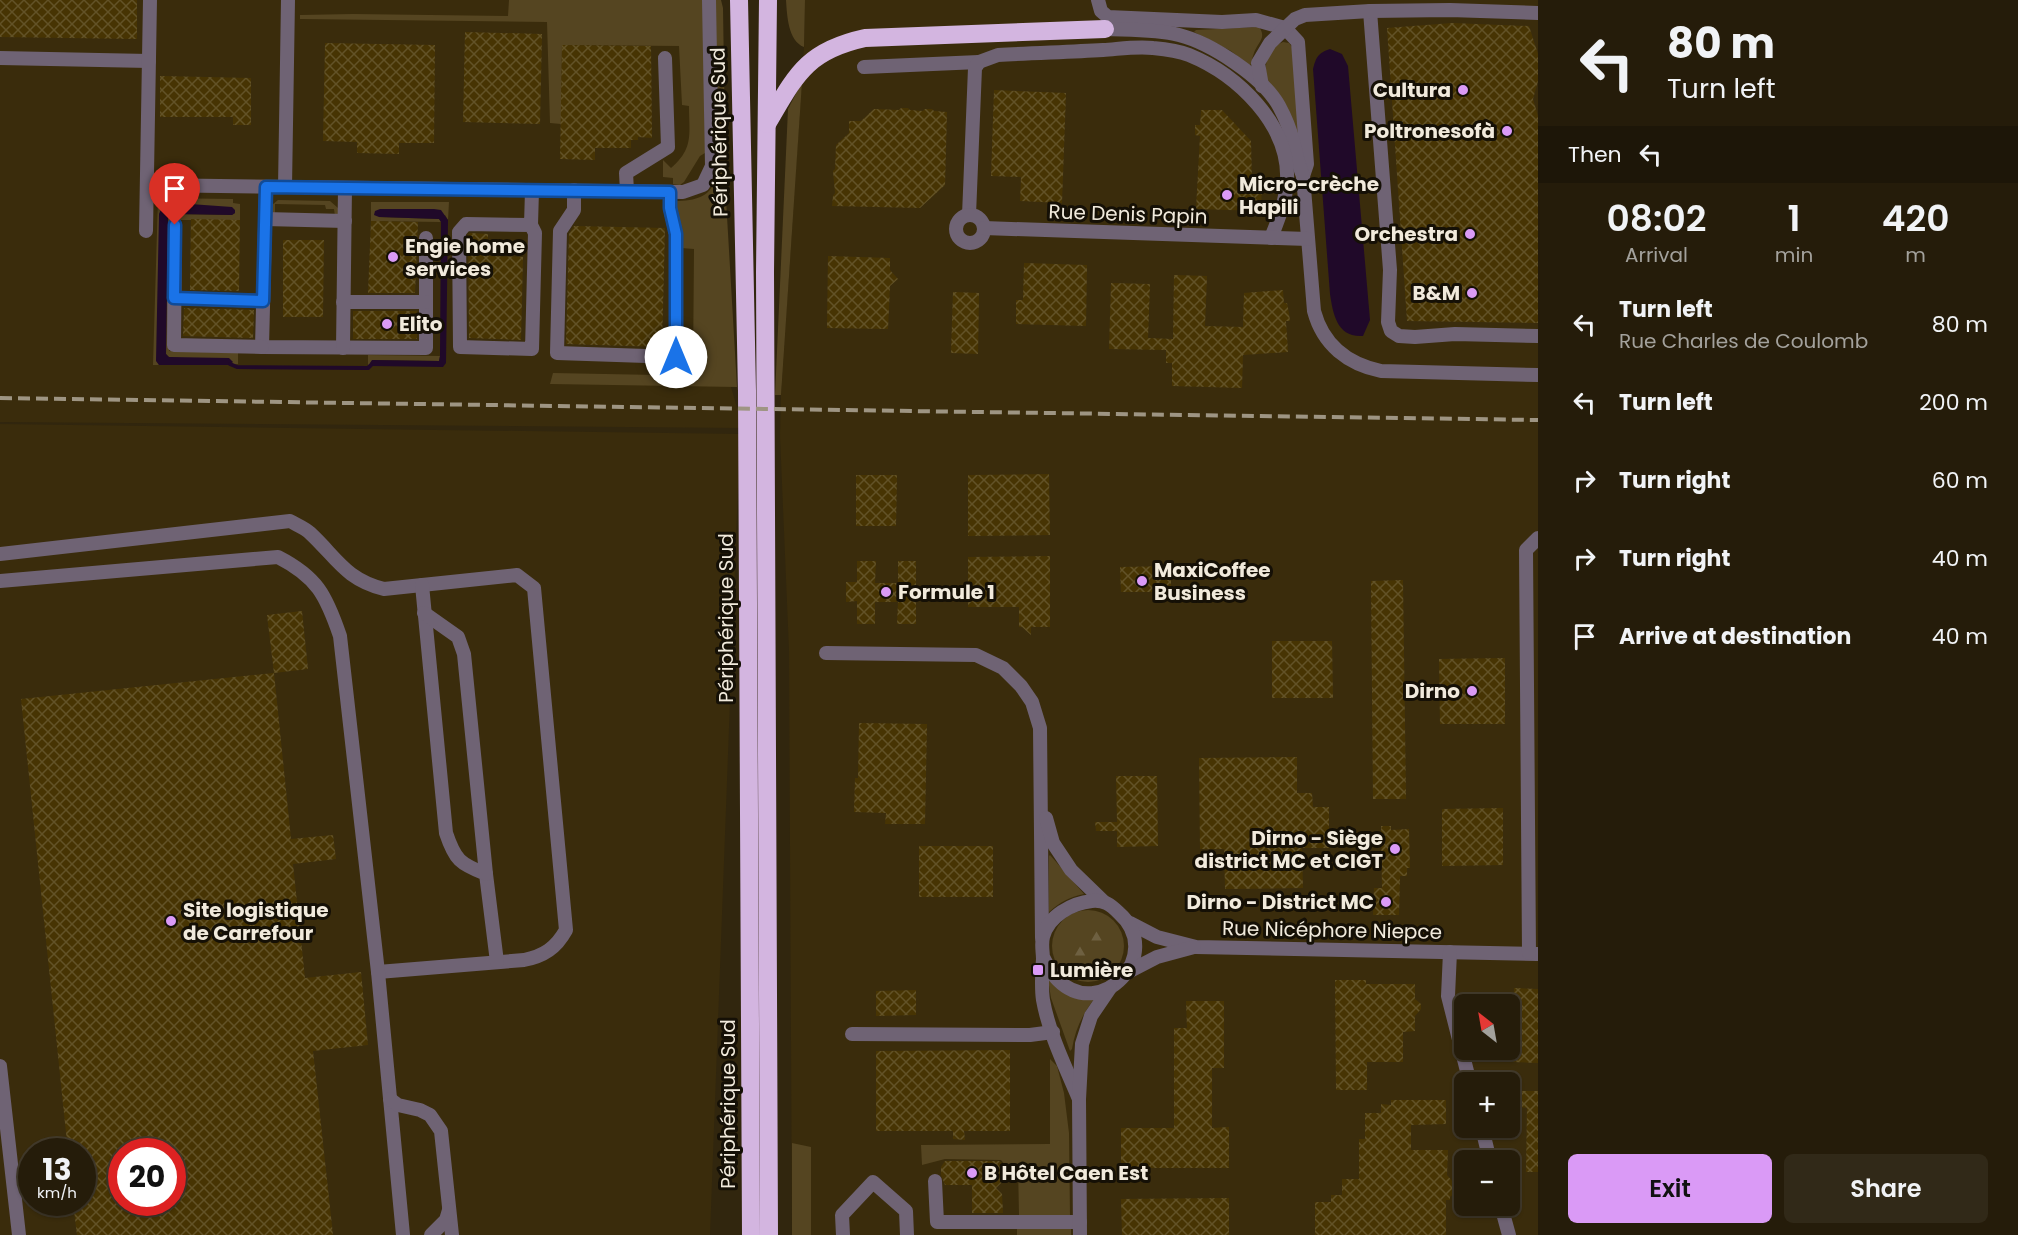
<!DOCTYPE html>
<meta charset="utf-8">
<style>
:root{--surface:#251c0a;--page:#312918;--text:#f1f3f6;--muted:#a3a19c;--line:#423a2b;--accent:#da9af6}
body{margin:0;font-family:Poppins,sans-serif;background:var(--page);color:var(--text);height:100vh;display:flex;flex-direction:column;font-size:22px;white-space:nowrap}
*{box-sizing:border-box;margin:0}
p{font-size:20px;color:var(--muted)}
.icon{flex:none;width:33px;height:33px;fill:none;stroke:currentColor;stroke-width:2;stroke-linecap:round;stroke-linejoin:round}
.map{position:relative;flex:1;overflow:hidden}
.drawer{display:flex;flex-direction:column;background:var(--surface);width:480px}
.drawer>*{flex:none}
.hud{background:#251c0a;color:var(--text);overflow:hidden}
.needle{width:39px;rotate:329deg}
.buttons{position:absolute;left:1454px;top:994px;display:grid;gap:12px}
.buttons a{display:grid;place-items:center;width:66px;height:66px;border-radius:9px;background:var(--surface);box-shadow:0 2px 4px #0004,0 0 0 2px var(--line);font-size:30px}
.speed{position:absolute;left:18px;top:1138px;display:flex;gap:12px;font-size:30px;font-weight:700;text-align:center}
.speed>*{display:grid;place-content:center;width:78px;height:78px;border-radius:50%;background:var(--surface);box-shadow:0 2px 4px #0004,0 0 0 2px var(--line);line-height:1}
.speed small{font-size:15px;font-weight:400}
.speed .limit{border:9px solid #d22;background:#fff;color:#111}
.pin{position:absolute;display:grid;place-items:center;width:51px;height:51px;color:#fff;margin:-62px -26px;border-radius:50% 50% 50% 0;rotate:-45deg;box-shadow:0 0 6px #0007}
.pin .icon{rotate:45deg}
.me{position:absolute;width:66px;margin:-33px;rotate:0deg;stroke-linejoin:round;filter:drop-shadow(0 0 4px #0008)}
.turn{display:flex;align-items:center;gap:21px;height:126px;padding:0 30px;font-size:27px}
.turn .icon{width:78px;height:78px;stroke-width:2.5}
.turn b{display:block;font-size:42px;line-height:51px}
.then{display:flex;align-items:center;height:57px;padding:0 30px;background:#0003;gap:12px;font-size:22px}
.eta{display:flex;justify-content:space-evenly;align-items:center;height:102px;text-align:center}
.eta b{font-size:36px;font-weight:600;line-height:42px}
.primary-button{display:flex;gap:12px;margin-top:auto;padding:12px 30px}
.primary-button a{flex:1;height:69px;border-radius:9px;background:var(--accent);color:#111;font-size:24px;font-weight:600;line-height:69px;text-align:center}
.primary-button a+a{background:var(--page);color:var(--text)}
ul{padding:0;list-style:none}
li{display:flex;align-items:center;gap:18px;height:78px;padding:0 30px}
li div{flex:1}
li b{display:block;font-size:22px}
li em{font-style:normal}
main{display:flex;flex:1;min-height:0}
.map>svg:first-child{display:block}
.built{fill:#3a2c0c;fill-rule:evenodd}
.grass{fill:#554521}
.forest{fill:url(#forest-firs)}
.water{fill:#200929}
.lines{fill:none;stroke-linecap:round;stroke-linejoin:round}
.stream{stroke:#200929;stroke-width:4}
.building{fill:url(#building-cross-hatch);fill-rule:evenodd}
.minor{stroke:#6f6374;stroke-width:14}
.highway{stroke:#d3b5e0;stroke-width:18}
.rail{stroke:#9e9583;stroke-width:4;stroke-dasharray:12 6;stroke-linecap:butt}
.route-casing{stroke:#114b97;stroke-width:15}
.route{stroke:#1a73e8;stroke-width:10}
.poi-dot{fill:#da9af6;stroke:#151006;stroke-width:2}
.labels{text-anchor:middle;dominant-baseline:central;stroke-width:6;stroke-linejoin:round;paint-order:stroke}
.poi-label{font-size:20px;font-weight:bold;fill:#f1eadc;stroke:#151006;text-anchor:start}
.street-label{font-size:20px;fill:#f1eadc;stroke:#151006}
</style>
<main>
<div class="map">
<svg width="1538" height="1235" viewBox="0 0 1538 1235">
<defs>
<pattern id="forest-firs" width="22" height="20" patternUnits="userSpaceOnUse" patternTransform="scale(1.5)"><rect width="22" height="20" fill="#554521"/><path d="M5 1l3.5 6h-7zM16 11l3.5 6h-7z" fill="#6e6041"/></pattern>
<pattern id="building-cross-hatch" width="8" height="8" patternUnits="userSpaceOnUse" patternTransform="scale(1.5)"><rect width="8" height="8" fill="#473403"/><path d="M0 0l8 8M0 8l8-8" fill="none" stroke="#625227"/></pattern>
</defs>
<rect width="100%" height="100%" fill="#31260e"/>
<g class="built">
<path d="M0 0H693L700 141 716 187 731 387 743 428 0 422Z"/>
<path d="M805 0H1538V1235H792L789 650 780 436 781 395 804 47ZM1464 1005H1509V1050H1464ZM1464 1083H1509V1128H1464ZM1464 1161H1509V1206H1464Z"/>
<path d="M0 424 740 434 710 1235H0ZM32 1152H82V1203H32ZM122 1152H172V1203H122Z"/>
</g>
<g class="grass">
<path d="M509 0H704L705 153 700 156 684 182 680 185 673 184V178L663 177V160L671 168C694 148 689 134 689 106L682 105 679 46 562 45 561 124 550 123 547 22 300 19V15L353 14 508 16Z"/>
<path d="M714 0H721L723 8 726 199 737 387 550 384 553 373 657 375 693 368 694 249 681 248 675 201C695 201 713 197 716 175Z"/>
<path d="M786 0H805L804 47C788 41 787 15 786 0Z"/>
<path d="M1259 27C1267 38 1258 42 1254 53 1252 58 1252 62 1250 66L1231 51 1194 32 1196 30Z"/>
<path d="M1283 42 1289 43 1293 48 1302 147 1267 81C1264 65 1266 48 1283 42Z"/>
<path d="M802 82 781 395H775L788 109Z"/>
<path d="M158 198 233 199V203L240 204V220H171L169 351 238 353V364L228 365 233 362 169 357 166 354 168 218 175 214 232 215 235 213 167 205 157 361 159 365H153Z"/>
<path d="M278 200 330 201 338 208V216H335L334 209H326L325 205 275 204V215L272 211V205Z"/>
<path d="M371 202H449L448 220 445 215 379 217 439 219 441 222 371 221Z"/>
<path d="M368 355 440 356 439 361 373 360 370 363 372 366H368Z"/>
<path d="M1050 855 1084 894C1069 897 1060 902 1049 912V856Z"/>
<circle cx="1088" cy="946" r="36"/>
<path d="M1048 979C1062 993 1074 999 1094 999 1082 1015 1075 1030 1072 1049L1070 1051 1051 998Z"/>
<path d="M1050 1059 1057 1066 1064 1093 1069 1133 1070 1217 1019 1215 1018 1166 1005 1165 1001 1160 945 1159 922 1165 921 1145 1050 1144Z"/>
<path d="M792 1143 811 1147V1235H792Z"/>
<path d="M1017 1226 1071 1227V1235H1017Z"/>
</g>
<path class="forest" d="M1100 927 1109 932 1111 945 1097 960 1082 968 1071 960C1077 940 1082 936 1100 927Z"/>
<g class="water">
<path d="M1330 49 1342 54 1348 66 1370 320 1363 336C1337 338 1333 314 1330 294L1313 69C1316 57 1318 53 1330 49Z"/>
<path d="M176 203 232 207 235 210V213L232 215 175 214 168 218 166 354 169 357 229 358 233 362 228 365H159L156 361 159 214C162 206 168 204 176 203Z"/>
<path d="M380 209H434L441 210 448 220 446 363 443 367 372 366 370 363 372 360 439 361 440 356 441 222 439 219 379 217 374 215 375 211Z"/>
</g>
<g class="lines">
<path class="stream" d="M230 364 237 367 368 368 371 365"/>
</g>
<g class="building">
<path d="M0 0H137V39L0 37Z"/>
<path d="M1452 23 1529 26 1538 54V81L1533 99 1538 116V323L1407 321 1387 28Z"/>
<path d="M465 32 542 34 540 124 463 122Z"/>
<path d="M325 43 435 45 434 143H399V154L357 153V142L323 141Z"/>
<path d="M562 45 651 46 652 138 638 137V140H631V148H595V160L560 159Z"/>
<path d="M160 76 251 78V125H233V117H160Z"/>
<path d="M994 90 1066 93 1062 203 1020 201 1021 177 991 176Z"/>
<path d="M901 108H908L910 110 923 111 925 109H932L934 111 947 112 945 185 920 208 832 206 833 196 835 193 833 171 835 169 836 145 849 133V121H861L874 109 899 110Z"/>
<path d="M1201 110H1222L1251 141 1252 182 1262 183 1261 211 1196 209 1200 136 1195 135V125H1200Z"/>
<path d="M191 219 240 220 239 291 190 290Z"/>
<path d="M371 221 418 222 415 293H368Z"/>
<path d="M574 226 665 228 662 347 566 344 569 234Z"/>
<path d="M470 233 488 234V256L523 257 521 340 469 338 468 235Z"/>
<path d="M283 240H324L323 317H283Z"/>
<path d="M828 256 890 258V270L898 279 890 286 888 329 827 328Z"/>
<path d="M1024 263 1087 265 1086 326 1016 324V300H1023Z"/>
<path d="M1174 275 1207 276 1205 326 1243 327 1244 293 1283 290 1284 303H1287L1289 313 1290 321H1286L1288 352 1243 355 1242 388 1172 386V363H1166V350L1109 349 1111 283 1150 284 1148 338 1173 339Z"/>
<path d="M953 292 979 293 978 354 951 353Z"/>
<path d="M184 308 254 310 253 338 183 336Z"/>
<rect x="353" y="311" width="64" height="28"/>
<path d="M1049 474 1050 535 968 536V475Z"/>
<path d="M856 475H897L896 526H856Z"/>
<path d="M1050 556V627H1031V635L1022 627H1019V607H968V557Z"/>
<path d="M857 561H876L875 583H898V561H916V624H897L898 602H875V624H857V601L846 602V582H857Z"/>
<path d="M1171 566V592H1121L1120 567Z"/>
<path d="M1403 580 1406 799H1373L1371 581Z"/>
<path d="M302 611 308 669 274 673 267 615Z"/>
<path d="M1272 641H1332L1333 698H1272Z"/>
<path d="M1505 658V724H1440L1439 659Z"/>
<path d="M274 673 291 839 333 835 336 859 293 864 305 978 361 972 368 1045 313 1051 333 1235H77L73 1203H82V1152H68L21 699ZM122 1152H172V1203H122Z"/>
<path d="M859 723 927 724 925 824H885L886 813 854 812 855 778H858Z"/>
<path d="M1297 757V793H1312L1313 807H1329V848H1302L1303 888 1225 889 1224 849H1200L1199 758Z"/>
<path d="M1116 776H1157L1158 846 1117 847V831H1096L1095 822H1117Z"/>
<path d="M1503 808V865L1442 866V809Z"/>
<path d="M1381 826H1391V830L1409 829 1410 868H1407V876H1400L1399 915H1373L1374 888H1382Z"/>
<rect x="919" y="846" width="74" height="51"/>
<path d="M1335 980H1366V984H1415V999L1421 1004V1009L1415 1016V1031L1403 1032V1062H1367V1090H1336Z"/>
<path d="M1514 988 1538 989V1063L1513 1062Z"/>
<path d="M916 990V1015L876 1016V991Z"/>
<path d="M1186 1001H1224V1068H1212V1128L1229 1127V1168H1121V1128H1174V1028H1187Z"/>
<path d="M1010 1050V1131H964L965 1140 953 1139V1131H876V1051Z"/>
<path d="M1515 1091H1538V1172H1526L1527 1108 1520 1107 1515 1102Z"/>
<path d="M1391 1100H1446V1124L1411 1125V1150H1448L1447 1175 1459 1189 1450 1197V1200H1446V1235H1315V1202H1331V1195H1342V1179H1359V1139H1365V1113H1381V1104L1391 1105Z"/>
<path d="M945 1161H999L1003 1164V1181L996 1188 1002 1194 1003 1213H972V1185H945L941 1175V1167Z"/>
<path d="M1229 1198V1235H1122L1121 1199Z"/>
</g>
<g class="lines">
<g class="minor">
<path d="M1098 0 1101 11 1108 17 1222 22 1256 20 1285 28"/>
<path d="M1370 11 1390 270 1388 322 1391 331 1399 336 1415 337 1455 334 1538 336"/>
<path d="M1285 28 1298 42 1307 164 1303 176"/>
<path d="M1105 29C1128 30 1157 29 1179 35 1211 43 1263 77 1279 106 1285 117 1290 129 1293 141 1296 153 1298 164 1303 176L1314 311C1323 345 1348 364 1381 371L1538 375"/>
<path d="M0 58 149 61"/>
<path d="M864 67 979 62"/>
<path d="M1262 86 1258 63 1270 43 1295 19 1305 15 1370 11 1450 10 1538 13"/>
<path d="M147 185 683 192 703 185 712 166 709 0"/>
<path d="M266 187 262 347 426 348V238"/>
<path d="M285 187 288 0"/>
<path d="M574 190V210L560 231 557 353 676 357V234L670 208V192"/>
<path d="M627 191 626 173 668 147 665 58"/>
<path d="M969 215 975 68 979 62 998 55C1033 53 1068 52 1103 50 1119 49 1137 46 1153 48 1164 49 1179 51 1189 55 1238 75 1290 125 1287 181 1286 201 1278 220 1271 238"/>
<circle cx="970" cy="229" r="14"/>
<path d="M265 219 345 221"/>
<path d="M175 225 174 345 262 347"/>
<path d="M531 225 535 233 532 349 460 347 459 232 466 224 531 225 532 190"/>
<path d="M984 228 1308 239"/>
<path d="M146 231 150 0"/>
<path d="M174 298 263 301"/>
<path d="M343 302H425"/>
<path d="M343 348 345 188"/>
<path d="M0 554 290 521C297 525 305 528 310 533 337 558 345 579 384 589L517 575 534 588 566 930C556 948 544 956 524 960L378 972"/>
<path d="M0 581 278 557C317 577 326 595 340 636L378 972 403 1235"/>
<path d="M422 585 446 833C455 860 460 864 486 874L497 962"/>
<path d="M424 613 458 637 464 654 486 874"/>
<path d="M826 653 976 655 1003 668 1021 686 1032 702 1040 728 1042 938"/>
<path d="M1046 818 1053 843 1071 870 1103 901"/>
<path d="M1130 923 1157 937 1196 947 1537 954"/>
<path d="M1450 952 1448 996 1470 1083"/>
<path d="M1529 953 1526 550 1538 538"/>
<path d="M1043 957C1047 965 1051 973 1058 980 1100 1022 1166 955 1119 913 1110 904 1104 900 1092 901 1072 903 1048 916 1043 937 1041 944 1043 952 1043 959 1042 973 1041 987 1043 1000 1049 1034 1066 1068 1079 1099"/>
<path d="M1128 972 1157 957 1194 947"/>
<path d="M852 1034 1030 1035 1053 1032"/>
<path d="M0 1066 19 1235"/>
<path d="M390 1099 398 1105 420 1110 430 1115 441 1131 452 1235"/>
<path d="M1482 1128 1490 1161"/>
<path d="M935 1181 937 1222H1080"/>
<path d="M1501 1206 1509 1235"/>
<path d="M431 1235 446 1220 449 1210"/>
<path d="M843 1235 842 1215 873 1182 906 1211 907 1235"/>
<path d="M1080 1235 1079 1099 1082 1044 1091 1016 1110 988"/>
</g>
<g class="highway">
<path d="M739 0 747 391 751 1235"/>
<path d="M768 0 765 272 769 1235"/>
<path d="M767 124C796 75 806 51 865 38L1105 29"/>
</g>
<path class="rail" d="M0 398 1538 420"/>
</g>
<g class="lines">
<defs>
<path id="route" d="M175 225 174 298 263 301 266 187 670 192V208L676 234V357"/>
</defs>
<use href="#route" class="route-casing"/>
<use href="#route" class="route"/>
</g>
<g class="poi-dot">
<circle cx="1463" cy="90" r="6"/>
<circle cx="1507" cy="131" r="6"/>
<circle cx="1227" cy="195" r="6"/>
<circle cx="1470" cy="234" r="6"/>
<circle cx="393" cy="257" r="6"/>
<circle cx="1472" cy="293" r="6"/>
<circle cx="387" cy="324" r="6"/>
<circle cx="1142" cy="581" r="6"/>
<circle cx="886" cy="592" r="6"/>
<circle cx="1472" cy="691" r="6"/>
<circle cx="1395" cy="849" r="6"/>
<circle cx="1386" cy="902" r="6"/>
<circle cx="171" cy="921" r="6"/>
<rect x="1032" y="964" width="12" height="12" rx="3"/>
<circle cx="972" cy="1173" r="6"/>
</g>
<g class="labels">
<g class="poi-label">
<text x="1451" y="90" text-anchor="end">Cultura</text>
<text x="1495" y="131" text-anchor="end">Poltronesofà</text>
<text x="1239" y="184">Micro-crèche<tspan x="1239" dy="23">Hapili</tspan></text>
<text x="1458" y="234" text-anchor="end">Orchestra</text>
<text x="405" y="246">Engie home<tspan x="405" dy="23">services</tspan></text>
<text x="1460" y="293" text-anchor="end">B&amp;M</text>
<text x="399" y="324">Elito</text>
<text x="1154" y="570">MaxiCoffee<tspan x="1154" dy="23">Business</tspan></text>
<text x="898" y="592">Formule 1</text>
<text x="1460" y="691" text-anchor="end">Dirno</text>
<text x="1383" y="838" text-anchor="end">Dirno - Siège<tspan x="1383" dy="23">district MC et CIGT</tspan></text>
<text x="1374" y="902" text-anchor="end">Dirno - District MC</text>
<text x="183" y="910">Site logistique<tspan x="183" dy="23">de Carrefour</tspan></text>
<text x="1050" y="970">Lumière</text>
<text x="984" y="1173">B Hôtel Caen Est</text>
</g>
<g class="street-label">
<text transform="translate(719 132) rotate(-91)">Périphérique Sud</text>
<text transform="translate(1128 214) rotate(2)">Rue Denis Papin</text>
<text transform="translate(726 618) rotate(-90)">Périphérique Sud</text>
<text transform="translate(1332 930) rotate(1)">Rue Nicéphore Niepce</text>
<text transform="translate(728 1104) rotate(-90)">Périphérique Sud</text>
</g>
</g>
</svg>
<div class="buttons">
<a><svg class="needle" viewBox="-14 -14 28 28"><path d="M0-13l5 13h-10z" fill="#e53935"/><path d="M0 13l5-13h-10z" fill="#a3a19c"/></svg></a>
<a>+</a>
<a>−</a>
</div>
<div class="speed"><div>13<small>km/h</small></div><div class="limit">20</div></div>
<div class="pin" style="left:175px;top:225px;background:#d93025"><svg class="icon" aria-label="arrive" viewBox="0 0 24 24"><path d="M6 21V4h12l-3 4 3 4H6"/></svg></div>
<svg class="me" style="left:676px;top:357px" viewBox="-20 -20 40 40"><circle r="19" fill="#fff"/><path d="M0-13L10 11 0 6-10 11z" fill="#1a73e8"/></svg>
</div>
<section class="drawer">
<div class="hud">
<div class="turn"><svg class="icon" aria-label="left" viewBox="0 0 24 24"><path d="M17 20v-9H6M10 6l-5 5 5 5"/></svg><div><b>80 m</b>Turn left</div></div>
<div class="then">Then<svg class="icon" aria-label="left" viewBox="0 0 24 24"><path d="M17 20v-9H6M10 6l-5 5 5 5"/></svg></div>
</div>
<div class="eta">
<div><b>08:02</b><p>Arrival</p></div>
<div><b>1</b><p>min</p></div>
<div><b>420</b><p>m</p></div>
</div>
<ul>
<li><svg class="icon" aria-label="left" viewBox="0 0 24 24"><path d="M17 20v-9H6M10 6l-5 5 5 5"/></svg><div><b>Turn left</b><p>Rue Charles de Coulomb</p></div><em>80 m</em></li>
<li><svg class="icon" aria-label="left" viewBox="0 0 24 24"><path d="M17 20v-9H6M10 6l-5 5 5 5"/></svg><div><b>Turn left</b></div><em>200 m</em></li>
<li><svg class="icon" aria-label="right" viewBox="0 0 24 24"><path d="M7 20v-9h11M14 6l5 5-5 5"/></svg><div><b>Turn right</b></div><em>60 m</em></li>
<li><svg class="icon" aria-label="right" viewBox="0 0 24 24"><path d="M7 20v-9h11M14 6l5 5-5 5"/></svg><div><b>Turn right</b></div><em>40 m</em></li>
<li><svg class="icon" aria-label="arrive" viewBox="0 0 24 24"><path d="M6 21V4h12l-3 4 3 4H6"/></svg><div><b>Arrive at destination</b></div><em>40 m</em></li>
</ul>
<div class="primary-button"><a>Exit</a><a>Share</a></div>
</section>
</main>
